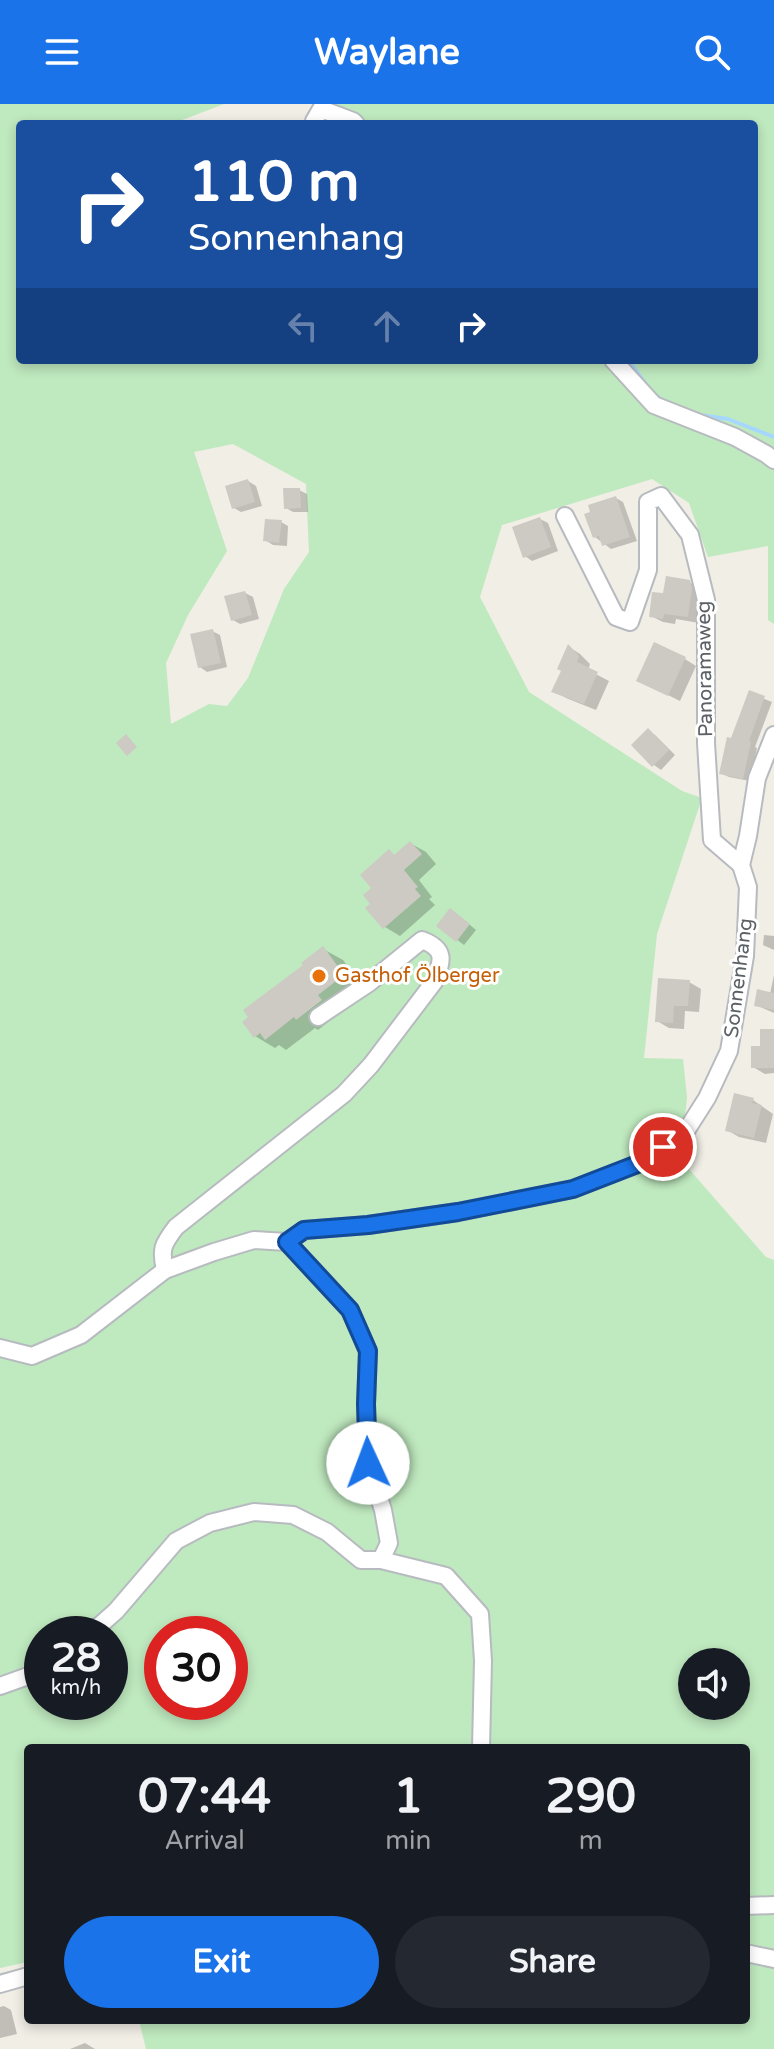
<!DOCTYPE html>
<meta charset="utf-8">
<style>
:root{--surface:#171b24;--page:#242831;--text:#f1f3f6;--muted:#9ea1a6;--accent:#1a73e8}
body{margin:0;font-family:"Varela Round",sans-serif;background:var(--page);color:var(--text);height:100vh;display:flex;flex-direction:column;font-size:30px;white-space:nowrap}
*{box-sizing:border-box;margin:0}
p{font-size:26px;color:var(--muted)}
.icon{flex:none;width:44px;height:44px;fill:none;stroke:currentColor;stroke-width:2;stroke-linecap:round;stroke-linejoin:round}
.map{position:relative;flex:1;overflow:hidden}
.sheet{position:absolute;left:24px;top:1640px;width:726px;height:280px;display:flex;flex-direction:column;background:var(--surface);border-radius:8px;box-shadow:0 4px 12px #0003}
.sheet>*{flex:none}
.banner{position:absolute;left:16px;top:16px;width:742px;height:244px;border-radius:8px;box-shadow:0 4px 12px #0003;background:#1a4fa0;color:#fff;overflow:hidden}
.controls{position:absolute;left:678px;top:1544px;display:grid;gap:16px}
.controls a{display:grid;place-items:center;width:72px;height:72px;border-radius:50%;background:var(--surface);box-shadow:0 4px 12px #0003;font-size:40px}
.speed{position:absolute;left:24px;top:1512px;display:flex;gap:16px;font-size:40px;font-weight:700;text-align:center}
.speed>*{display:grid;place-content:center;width:104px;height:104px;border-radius:50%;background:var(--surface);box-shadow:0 4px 12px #0003;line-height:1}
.speed small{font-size:20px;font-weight:400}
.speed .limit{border:12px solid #d22;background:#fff;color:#111}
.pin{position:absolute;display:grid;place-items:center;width:68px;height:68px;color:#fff;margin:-34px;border:4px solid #fff;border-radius:50%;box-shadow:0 2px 8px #0007}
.me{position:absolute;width:88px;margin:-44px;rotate:358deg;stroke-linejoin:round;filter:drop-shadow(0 0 6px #0008)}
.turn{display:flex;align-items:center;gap:28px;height:168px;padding:0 40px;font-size:36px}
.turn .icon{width:104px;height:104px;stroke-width:2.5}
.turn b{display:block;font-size:56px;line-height:68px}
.lanes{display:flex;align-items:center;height:76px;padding:0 40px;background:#0003;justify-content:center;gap:40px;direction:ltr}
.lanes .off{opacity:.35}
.eta{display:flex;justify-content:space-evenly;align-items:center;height:136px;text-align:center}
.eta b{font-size:48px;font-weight:800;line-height:56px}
.cta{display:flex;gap:16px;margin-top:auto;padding:16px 40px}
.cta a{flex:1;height:92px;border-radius:48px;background:var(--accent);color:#fff;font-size:32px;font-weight:800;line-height:92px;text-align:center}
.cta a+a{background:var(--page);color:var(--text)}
header{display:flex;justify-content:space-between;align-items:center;height:104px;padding:0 40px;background:var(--accent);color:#fff;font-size:36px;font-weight:800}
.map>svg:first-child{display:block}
.green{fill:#bfe9bf;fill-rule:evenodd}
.shadow{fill:#0003}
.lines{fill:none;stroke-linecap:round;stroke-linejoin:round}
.stream{stroke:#a6d8ff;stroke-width:4}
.building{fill:#cdcac3}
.minor-casing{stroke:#b7bbc0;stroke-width:20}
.minor{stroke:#fff;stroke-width:16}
.route-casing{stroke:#114b97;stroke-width:20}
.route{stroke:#1a73e8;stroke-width:14}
.food-dot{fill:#e8710a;stroke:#fff;stroke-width:3}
.labels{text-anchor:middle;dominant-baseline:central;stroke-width:6;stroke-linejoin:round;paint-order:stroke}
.street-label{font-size:20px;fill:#5c6166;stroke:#fff}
.food-label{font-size:20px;fill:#c56008;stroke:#fff;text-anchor:start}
</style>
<header><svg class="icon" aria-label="menu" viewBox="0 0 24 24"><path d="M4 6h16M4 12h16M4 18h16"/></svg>Waylane<svg class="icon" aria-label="search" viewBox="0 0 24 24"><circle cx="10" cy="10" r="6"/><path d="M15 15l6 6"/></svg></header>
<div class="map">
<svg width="774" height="1945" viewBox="0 0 774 1945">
<rect width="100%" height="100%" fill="#f0eee5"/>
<path class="green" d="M0 0H224L177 18 178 20H20V256H754V20H317L325 0H774V520L768 516V442L708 453 689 399 652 375 502 421 480 493 529 588 682 687 702 694 657 830 644 954 683 955 687 993 681 1056 766 1153 774 1156V1945H146L139 1916H746V1644H28V1858L0 1864ZM233 340 306 380 309 448 284 485 248 574 227 602 209 600 171 620 166 559 188 511 227 447 194 348ZM42 1530H110V1598H42ZM162 1530H230V1598H162ZM692 1558H736V1602H692Z"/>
<g class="shadow">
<path d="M248 377 256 382 262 402 241 408 234 404Z"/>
<path d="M299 386 307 390 308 408H293L286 404Z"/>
<path d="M616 394 623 398 637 437 611 445 595 433Z"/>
<path d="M540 415 548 419 558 447 532 457 525 452Z"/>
<path d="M281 418 288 422 287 442 273 441 265 436Z"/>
<path d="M689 478 701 485 699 519 676 515 675 520 663 518 651 512 665 492Z"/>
<path d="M245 489 253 493 259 515 240 520 233 516Z"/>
<path d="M212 527 220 531 227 563 207 568 200 563Z"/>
<path d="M569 543 580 550 590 560 588 566 609 577 596 606 566 594 554 587 563 567Z"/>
<path d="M685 555 696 562 680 597 650 582Z"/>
<path d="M750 589 772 598 755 643 757 644 750 677 729 673 721 669Z"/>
<path d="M648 627 655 631 675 651 661 666 654 661Z"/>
<path d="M410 739 426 748 436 760 419 776 432 793 429 795 435 801 400 832 385 823 373 800 374 785 389 748 396 752Z"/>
<path d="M458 811 476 826 464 841 439 822Z"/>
<path d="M764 831 774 832V846L763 841Z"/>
<path d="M323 845 343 856 363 883 337 903 341 908 318 926 315 924 286 946 279 941 275 944 255 932 305 862Z"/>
<path d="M774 871V909L756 901 770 890Z"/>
<path d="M689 878 701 885 699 908 685 907 684 925 669 924 657 917Z"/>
<path d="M774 927V969L765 970 753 963Z"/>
<path d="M753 996 773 1010 766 1039 739 1033 727 1026Z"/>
<path d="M4 1902 11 1906 17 1930 0 1934V1903Z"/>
<path d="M85 1939 95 1945H70Z"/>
</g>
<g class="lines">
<g class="stream">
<path d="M628 256 654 291 666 298"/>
<path d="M700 311 728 315 774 333"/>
</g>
</g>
<g class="building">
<path d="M248 375 255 398 232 405 225 382Z"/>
<path d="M283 384H300L301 404 284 405Z"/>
<path d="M616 392 630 433 602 442 599 432 593 434 584 410 590 408 588 401Z"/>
<path d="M540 413 551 443 523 454 512 423Z"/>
<path d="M265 415 282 416 279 439 263 437Z"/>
<path d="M666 472 690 476 692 484 688 513 664 510 663 515 649 513 652 488 663 489Z"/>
<path d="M245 487 252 511 231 517 224 492Z"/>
<path d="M213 525 221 559 198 564 190 530Z"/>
<path d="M654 538 686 553 668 592 636 577Z"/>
<path d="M568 540 579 552 577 558 598 568 584 600 551 588 561 567 557 565Z"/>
<path d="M749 586 765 592 749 637 751 638 743 675 719 670 727 633 731 634Z"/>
<path d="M648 624 669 646 652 663 631 641Z"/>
<path d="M126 630 137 643 127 652 116 639Z"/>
<path d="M410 737 422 750 404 766 418 783 415 785 421 792 383 825 365 804 370 800 363 791 371 784 360 771 389 745 394 751Z"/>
<path d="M450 804 470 820 456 838 436 822Z"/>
<path d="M323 842 344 871 318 891 322 896 296 916 294 913 265 936 260 929 254 934 242 918 248 913 243 906 303 861 301 859Z"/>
<path d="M658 874 690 876 688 902H674L673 919 655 918Z"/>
<path d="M757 885 774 889V906L754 902Z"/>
<path d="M760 925H774V964H751V942H760Z"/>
<path d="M734 989 754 994 752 999 762 1001 754 1034 725 1027Z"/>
</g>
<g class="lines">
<defs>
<g id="minor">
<path d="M317 20 314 17 321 5 353 17 356 20"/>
<path d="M613 256 654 301 735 333 766 350 774 356"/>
<path d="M565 412 616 513 630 518 648 466V398L661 392 690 431 706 496V639L712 736 741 761"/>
<path d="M287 1138 304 1126 368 1121 458 1108 573 1085 640 1059 686 1027 707 994 729 947 745 852 748 783 741 761 748 732 757 674 774 631"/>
<path d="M165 1166C160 1145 163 1140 176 1123L344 990 371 961 434 878C443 856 446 845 422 836L369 879 318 913"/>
<path d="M0 1244 32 1252 81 1231 165 1166 214 1148 254 1136 287 1138 350 1206 368 1247 366 1300 368 1359 383 1406 389 1439 381 1456H361L327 1428 293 1411 254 1408 210 1419 176 1437 116 1507 90 1530"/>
<path d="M381 1456 446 1472 480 1510 483 1557 481 1644"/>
<path d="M0 1582 42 1567"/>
<path d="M746 1802 774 1801"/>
<path d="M746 1849 774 1855"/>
<path d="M0 1880 28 1872"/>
</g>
</defs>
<use href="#minor" class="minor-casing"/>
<use href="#minor" class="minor"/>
</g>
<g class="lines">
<defs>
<path id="route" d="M368 1359 366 1300 368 1247 350 1206 287 1138 304 1126 368 1121 458 1108 573 1085 640 1059 663 1043"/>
</defs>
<use href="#route" class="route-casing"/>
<use href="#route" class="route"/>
</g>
<circle class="food-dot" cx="319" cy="872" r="8"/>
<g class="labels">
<g class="street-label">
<text transform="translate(705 565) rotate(-91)">Panoramaweg</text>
<text transform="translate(739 874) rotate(-83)">Sonnenhang</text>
</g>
<g class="food-label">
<text x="335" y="872">Gasthof Ölberger</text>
</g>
</g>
</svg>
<div class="controls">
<a><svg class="icon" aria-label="sound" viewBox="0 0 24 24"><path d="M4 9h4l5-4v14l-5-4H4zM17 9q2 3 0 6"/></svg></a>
</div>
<div class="speed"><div>28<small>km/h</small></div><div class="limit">30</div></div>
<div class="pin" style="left:663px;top:1043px;background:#d93025"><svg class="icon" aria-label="arrive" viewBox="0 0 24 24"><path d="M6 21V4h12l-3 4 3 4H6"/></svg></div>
<svg class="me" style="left:368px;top:1359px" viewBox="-20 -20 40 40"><circle r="19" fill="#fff"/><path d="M0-13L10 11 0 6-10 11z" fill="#1a73e8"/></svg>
<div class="banner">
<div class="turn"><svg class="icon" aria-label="right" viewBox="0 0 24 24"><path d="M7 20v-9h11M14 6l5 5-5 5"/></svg><div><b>110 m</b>Sonnenhang</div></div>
<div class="lanes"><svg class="icon off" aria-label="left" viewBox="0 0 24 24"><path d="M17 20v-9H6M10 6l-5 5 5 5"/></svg><svg class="icon off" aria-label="ahead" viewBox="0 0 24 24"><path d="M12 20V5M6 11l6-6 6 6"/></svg><svg class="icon" aria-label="right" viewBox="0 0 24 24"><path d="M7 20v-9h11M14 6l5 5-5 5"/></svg></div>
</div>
<section class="sheet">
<div class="eta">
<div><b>07:44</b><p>Arrival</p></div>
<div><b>1</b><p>min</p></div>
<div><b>290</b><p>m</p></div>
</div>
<div class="cta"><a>Exit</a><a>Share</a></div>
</section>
</div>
